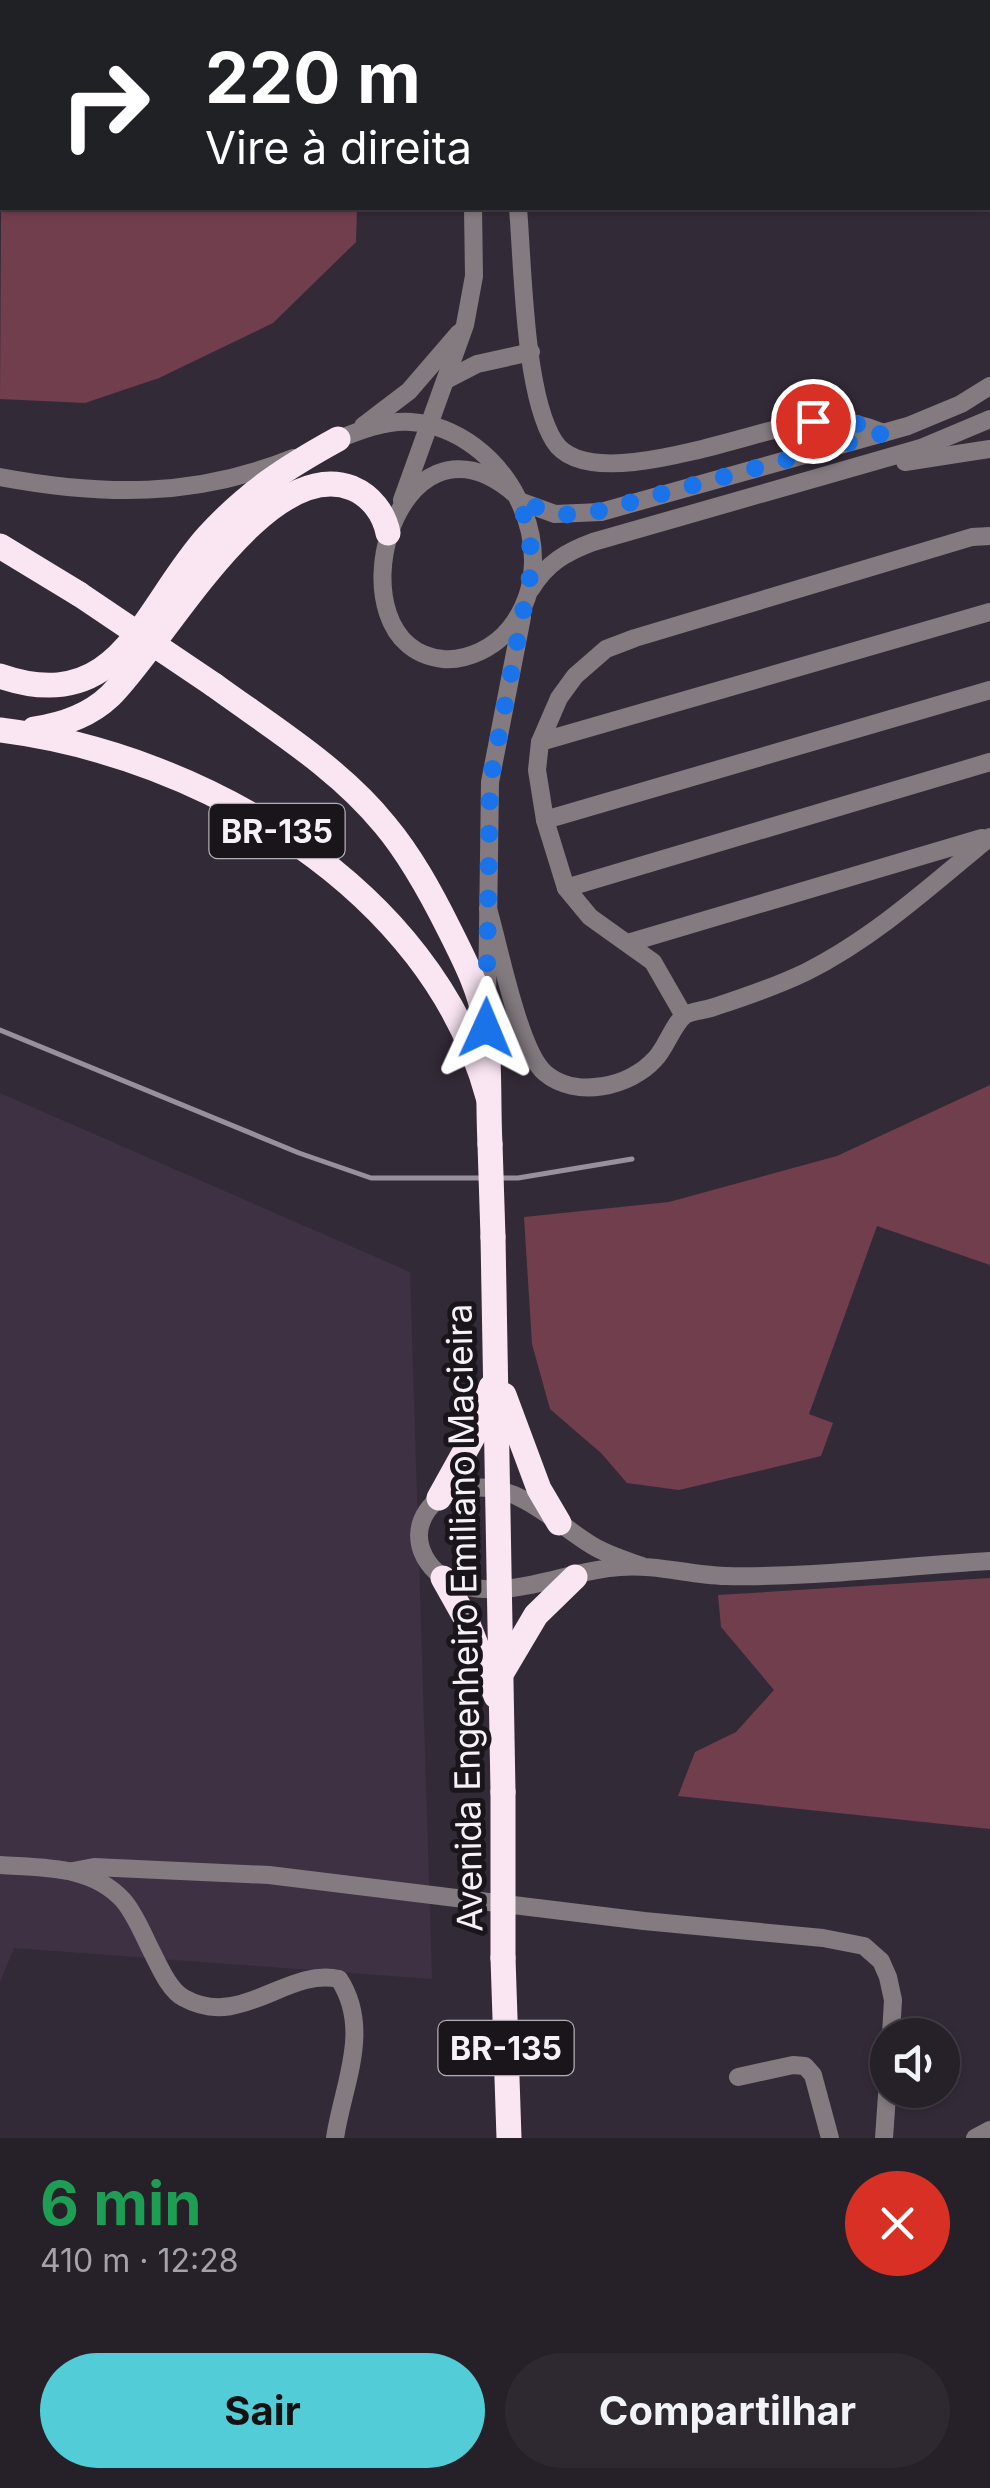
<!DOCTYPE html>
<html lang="pt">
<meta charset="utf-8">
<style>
:root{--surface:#262029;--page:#2e2831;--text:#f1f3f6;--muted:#a4a3a8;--line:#423e46;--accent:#52ccd6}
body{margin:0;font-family:Inter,sans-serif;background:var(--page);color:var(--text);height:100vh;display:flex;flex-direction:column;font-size:38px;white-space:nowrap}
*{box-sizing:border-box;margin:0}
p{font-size:32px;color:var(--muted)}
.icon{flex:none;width:55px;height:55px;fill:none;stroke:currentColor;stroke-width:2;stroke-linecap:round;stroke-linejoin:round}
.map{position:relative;height:2138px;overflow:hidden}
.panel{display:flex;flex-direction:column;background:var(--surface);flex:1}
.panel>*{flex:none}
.top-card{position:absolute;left:0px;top:0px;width:990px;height:210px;box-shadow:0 2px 8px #0004,0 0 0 2px var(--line);background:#202124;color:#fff;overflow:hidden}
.fabs{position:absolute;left:870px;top:2018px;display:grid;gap:20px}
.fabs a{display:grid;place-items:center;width:90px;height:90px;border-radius:50%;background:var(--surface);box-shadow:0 2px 8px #0004,0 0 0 2px var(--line);font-size:50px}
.pin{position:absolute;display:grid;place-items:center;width:85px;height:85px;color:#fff;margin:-42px;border:5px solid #fff;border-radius:50%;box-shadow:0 2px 10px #0007}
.me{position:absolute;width:110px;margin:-55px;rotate:1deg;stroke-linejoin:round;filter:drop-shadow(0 0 8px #0008)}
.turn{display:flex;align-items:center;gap:35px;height:210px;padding:0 40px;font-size:45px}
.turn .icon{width:130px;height:130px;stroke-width:2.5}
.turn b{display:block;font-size:70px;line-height:85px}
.round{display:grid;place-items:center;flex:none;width:105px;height:105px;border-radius:52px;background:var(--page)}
.summary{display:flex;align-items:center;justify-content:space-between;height:170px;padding:0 40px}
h1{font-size:60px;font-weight:700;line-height:75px;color:#1e9e55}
.cta{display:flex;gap:20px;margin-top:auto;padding:20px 40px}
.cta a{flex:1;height:115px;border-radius:60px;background:var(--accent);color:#111;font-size:40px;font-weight:700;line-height:115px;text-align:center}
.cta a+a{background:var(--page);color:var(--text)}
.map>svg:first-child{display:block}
.built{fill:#3e3144}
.green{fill:#713e4e}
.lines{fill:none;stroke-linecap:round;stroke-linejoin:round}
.minor{stroke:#837b80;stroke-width:18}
.highway{stroke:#fae6f3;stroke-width:25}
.rail{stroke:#98909b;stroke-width:5}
.highway-bridge{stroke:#fae6f3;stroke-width:25}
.route{stroke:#1a73e8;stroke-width:18;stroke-dasharray:0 32.4}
.labels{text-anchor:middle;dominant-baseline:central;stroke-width:10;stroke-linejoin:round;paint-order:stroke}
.shield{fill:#19151b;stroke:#b4aeb6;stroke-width:2.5}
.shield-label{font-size:32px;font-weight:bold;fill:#f6f0f9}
.street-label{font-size:35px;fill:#f6f0f9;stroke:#19151b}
</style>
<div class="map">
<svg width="990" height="2138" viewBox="0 0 990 2138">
<rect width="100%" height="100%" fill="#332a37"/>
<path class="built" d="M0 1093 410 1272 432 1979 14 1948 0 1982Z"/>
<g class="green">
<path d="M2 52V208H357L356 242 273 323 159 378 85 403 0 399Z"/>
<path d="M990 1085V1265L877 1226 809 1414 833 1423 821 1456 679 1490 627 1483 601 1453 550 1409 532 1344 524 1217 669 1202 837 1156Z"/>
<path d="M990 1578V1829L678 1796 695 1752 736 1732 774 1690 721 1627 718 1595Z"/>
</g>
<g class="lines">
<g class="minor">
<path d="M465 0V2"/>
<path d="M510 0V2"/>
<path d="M518 208C523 267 524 393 554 441 589 498 754 429 809 422 836 418 860 423 884 433"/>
<path d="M448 379 477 364 531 352"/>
<path d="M363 426 409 391 459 333"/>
<path d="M331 442C356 432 384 420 411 422 504 429 570 551 510 628 495 647 468 661 443 659 326 647 394 388 516 495"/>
<path d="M905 462 990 449"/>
<path d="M0 477C102 496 194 498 293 458"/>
<path d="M402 500 465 325 474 276 473 208"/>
<path d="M519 501 555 514 601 512 908 426 961 404 990 386"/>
<path d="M531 589C547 563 566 552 593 542L921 448 990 419"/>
<path d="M540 742 990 612"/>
<path d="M545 820 990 690"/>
<path d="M566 888 990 762"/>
<path d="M488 909C499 945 519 1051 545 1073 576 1099 630 1087 655 1059 666 1048 673 1024 685 1015 692 1011 706 1010 714 1007 745 997 777 986 806 972 874 938 932 885 990 837"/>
<path d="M628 943 982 838"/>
<path d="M487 1003 490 782 522 617"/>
<path d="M684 1016 653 962 590 917 566 888 545 820 537 770 540 742 559 698 575 676 606 649 635 638 972 537 990 536"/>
<path d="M642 1566C625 1560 608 1555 593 1546 553 1522 510 1474 458 1491 445 1495 434 1500 427 1511 406 1542 430 1578 463 1586 516 1599 568 1570 620 1567 655 1564 690 1575 725 1576 813 1578 902 1566 990 1561"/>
<path d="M0 1865C43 1868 91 1865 123 1900 136 1915 144 1937 153 1954 160 1968 170 1991 184 1998 241 2030 287 1967 339 1979 372 2030 343 2084 335 2138"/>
<path d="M73 1871 94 1867 269 1875 644 1921 823 1938 864 1946 881 1961 888 1977 893 2000 891 2035"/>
<path d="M738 2077 793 2065 805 2066 813 2075 830 2138"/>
<path d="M884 2138 888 2081"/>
<path d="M975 2138 990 2130"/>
</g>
<g class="highway">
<path d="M0 546 79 594"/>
<path d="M0 676C121 718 143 608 208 536 248 492 287 467 338 439"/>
<path d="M214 685C273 728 339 768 385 825 411 856 431 893 449 929 465 961 482 993 486 1029 490 1067 488 1106 490 1144"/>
<path d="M34 729C62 725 89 716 110 696 162 646 264 454 352 488 371 496 384 513 388 533"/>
<path d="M0 730C202 755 432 889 488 1097"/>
<path d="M493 1237 503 1792"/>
<path d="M504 1395 539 1489 559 1523"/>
<path d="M439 1498 474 1435 491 1387"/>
<path d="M443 1578 466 1619 496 1696"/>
<path d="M501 1674 536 1615 575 1577"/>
<path d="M503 1958 509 2138"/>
</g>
<path class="rail" d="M0 1030 299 1153 371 1178H518L632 1159"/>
<g class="highway-bridge">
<path d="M79 594 214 685"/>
<path d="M490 1144 493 1237"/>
<path d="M503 1792V1958"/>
</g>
</g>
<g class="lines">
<path class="route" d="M486 1028 490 782 532 566 529 530 519 501 555 514 584 515 884 433 861 424 813 421"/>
</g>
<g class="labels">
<g class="shield">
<rect x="209.5" y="804" width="135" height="54" rx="8"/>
<rect x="438.5" y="2021" width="135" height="54" rx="8"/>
</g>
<g class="shield-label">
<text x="277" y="831">BR-135</text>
<text x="506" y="2048">BR-135</text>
</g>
<g class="street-label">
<text transform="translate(464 1618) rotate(-91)">Avenida Engenheiro Emiliano Macieira</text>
</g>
</g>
</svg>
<div class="fabs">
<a><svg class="icon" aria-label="sound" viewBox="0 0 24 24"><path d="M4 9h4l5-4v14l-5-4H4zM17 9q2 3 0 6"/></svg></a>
</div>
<div class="pin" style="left:813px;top:421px;background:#d93025"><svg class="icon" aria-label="arrive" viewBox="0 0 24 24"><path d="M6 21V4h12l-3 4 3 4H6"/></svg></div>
<svg class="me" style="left:486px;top:1028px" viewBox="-20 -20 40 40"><path d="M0-17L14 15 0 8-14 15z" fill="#1a73e8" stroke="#fff" stroke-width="4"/></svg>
<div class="top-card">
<div class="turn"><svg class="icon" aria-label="right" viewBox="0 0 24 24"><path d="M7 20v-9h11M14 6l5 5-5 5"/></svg><div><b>220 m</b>Vire à direita</div></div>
</div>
</div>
<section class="panel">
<div class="summary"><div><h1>6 min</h1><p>410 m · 12:28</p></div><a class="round" style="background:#d93025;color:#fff"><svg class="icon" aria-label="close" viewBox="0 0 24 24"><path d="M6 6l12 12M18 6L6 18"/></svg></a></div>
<div class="cta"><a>Sair</a><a>Compartilhar</a></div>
</section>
